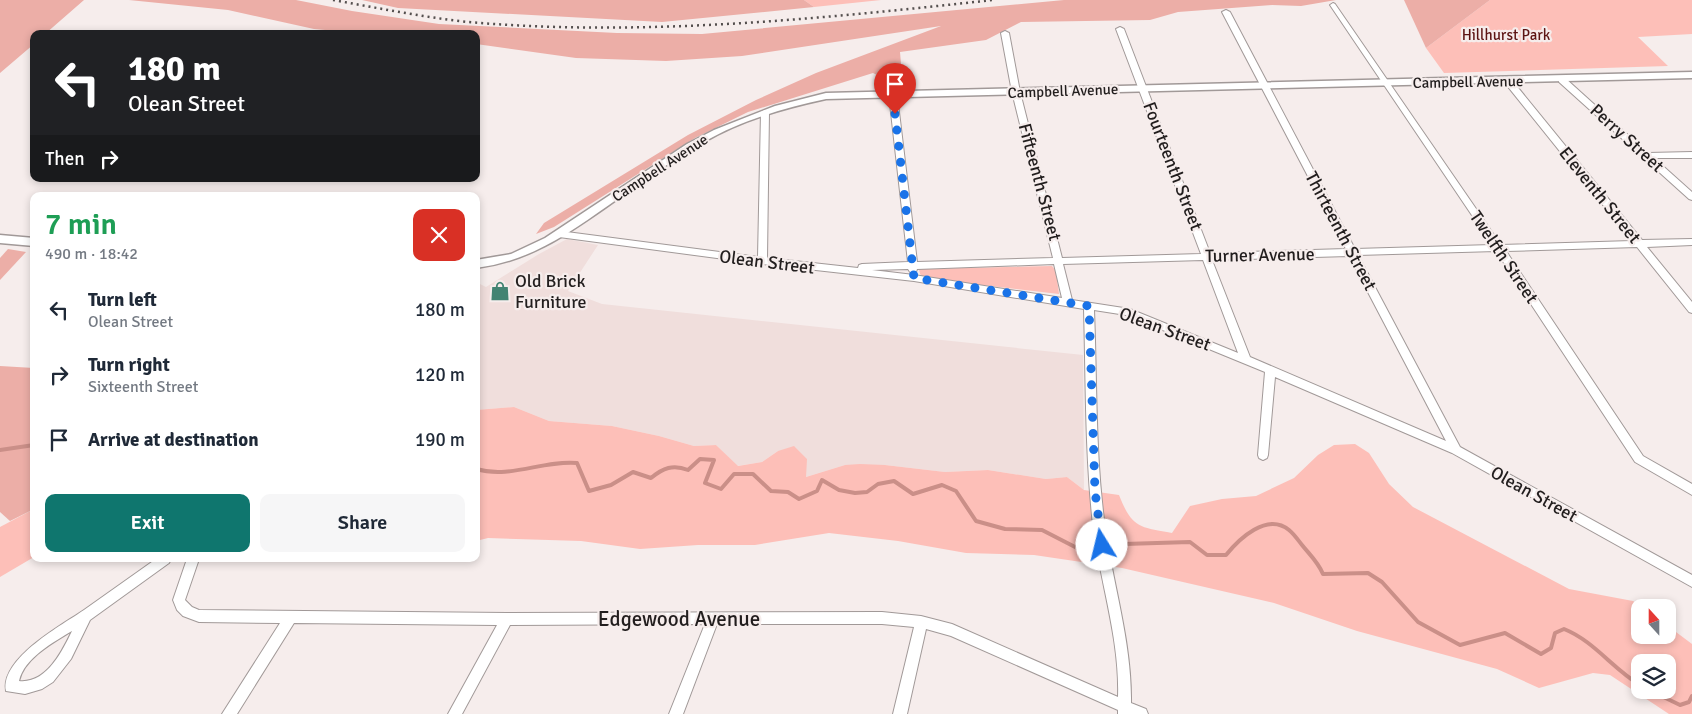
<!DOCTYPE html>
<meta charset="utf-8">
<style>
:root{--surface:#fff;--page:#f6f6f7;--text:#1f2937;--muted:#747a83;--accent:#0f766e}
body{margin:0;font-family:Signika,sans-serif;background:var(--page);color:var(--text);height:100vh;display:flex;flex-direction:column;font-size:19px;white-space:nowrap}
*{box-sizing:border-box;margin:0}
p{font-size:16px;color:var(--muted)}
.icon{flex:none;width:28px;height:28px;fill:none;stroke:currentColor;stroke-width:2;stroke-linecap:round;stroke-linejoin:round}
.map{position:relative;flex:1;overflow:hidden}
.sheet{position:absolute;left:30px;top:192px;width:450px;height:370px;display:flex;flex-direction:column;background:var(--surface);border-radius:10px;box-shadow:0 2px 8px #0003}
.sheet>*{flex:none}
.banner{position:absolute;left:30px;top:30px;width:450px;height:152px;border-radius:10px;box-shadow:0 2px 8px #0003;background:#202124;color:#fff;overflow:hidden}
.needle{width:32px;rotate:339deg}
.controls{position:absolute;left:1631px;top:599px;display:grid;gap:10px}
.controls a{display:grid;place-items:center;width:45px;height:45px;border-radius:10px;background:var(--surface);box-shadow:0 2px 8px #0003;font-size:25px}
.pin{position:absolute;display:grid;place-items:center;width:42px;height:42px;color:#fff;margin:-51px -21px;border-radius:50% 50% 50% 0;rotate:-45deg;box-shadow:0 0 5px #0007}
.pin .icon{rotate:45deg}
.me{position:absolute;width:55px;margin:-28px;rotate:351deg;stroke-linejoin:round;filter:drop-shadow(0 0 4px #0008)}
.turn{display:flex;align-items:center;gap:18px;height:105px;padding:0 15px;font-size:22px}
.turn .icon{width:65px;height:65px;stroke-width:2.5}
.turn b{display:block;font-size:35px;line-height:42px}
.then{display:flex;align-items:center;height:48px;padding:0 15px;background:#0003;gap:10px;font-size:19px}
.round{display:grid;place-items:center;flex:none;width:52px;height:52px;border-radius:10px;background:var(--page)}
.head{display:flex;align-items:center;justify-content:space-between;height:85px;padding:0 15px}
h1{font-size:30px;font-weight:600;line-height:38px;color:#1e9e55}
.action{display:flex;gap:10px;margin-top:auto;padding:10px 15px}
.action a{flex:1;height:58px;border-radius:10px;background:var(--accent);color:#fff;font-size:20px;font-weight:600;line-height:58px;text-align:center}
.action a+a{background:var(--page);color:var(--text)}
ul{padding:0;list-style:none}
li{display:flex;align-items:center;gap:15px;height:65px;padding:0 15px}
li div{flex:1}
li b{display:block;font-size:19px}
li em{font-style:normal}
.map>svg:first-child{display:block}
.built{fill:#f0dedc}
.green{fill:#fdbfb8;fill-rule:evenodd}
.forest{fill:#ecaea7}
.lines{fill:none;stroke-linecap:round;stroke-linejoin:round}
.stream{stroke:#ca8f88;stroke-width:4}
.minor-casing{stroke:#a19998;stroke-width:2}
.tertiary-casing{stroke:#a19998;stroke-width:3}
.minor{fill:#fff;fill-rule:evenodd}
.tertiary{fill:#fff;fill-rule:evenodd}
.rail{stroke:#544f4e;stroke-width:2.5;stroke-dasharray:2 4;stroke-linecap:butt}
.route{stroke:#1a73e8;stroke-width:9;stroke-dasharray:0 16.2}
.labels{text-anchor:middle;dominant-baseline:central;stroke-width:4.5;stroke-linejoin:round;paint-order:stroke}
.far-park-label{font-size:15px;fill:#5d1514;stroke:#f6edec}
.far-street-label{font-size:15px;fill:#221e1e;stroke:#f6edec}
.street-label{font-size:18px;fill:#221e1e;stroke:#f6edec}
.poi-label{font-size:18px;fill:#221e1e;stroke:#f6edec;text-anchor:start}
.near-street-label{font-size:21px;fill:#221e1e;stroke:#f6edec}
</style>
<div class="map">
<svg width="1692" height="714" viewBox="0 0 1692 714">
<rect width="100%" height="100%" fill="#f6edec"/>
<path class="built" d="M567 239 598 245 568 291 602 304 1083 355 1084 490 1067 477 1046 479 988 470 945 472 885 465H845L806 477 778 451 762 462 737 466 716 445 694 446 659 436 612 426 549 421 514 407 476 410V282L486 287 539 254Z"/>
<g class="green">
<path d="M804 0H881L814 7Z"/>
<path d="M1490 0H1692V34L1638 37 1668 66 1444 73 1426 48Z"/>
<path d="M1052 266 1056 271 1059 294 924 278 920 274 919 269Z"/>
<path d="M514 407 549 421 612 426 659 436 694 446 716 445 738 466 762 462 778 451 794 446 807 459 806 477 845 465 860 464 885 465 945 472 988 470 1046 479 1067 477 1084 490 1119 495C1132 528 1139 527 1172 533L1190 506 1222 499 1256 496 1294 478 1318 455 1334 445 1355 444 1369 453 1389 484 1413 507 1569 589 1633 601 1642 607 1640 635H1668V626L1692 644V714H1669L1610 675 1593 673 1539 688 1497 669 1357 631 1274 603 1122 568 1034 555 966 553 898 541 829 533 755 545H698L640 549 581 541 488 538 476 541V410ZM1640 662H1668V690H1640Z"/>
<path d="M34 509V557L0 577V527Z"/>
</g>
<g class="forest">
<path d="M0 0H84L45 34H34V44L0 73Z"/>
<path d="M129 0H296L352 11 439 24 617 33 702 34 1064 0H1336L1301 6 1272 5 1178 12 1150 20 1021 22 986 40 900 52 903 88 873 73 748 112 695 138 554 227 536 234 544 223 688 135 756 100 816 73 941 26 742 56 666 61 576 58 476 44V34H369L314 29 228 10Z"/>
<path d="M362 0H804L814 7 662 22 398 8Z"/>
<path d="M1404 0H1490L1426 48Z"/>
<path d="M8 249 26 252 0 280V258Z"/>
<path d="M0 366 34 368V509L10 521 0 512Z"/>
</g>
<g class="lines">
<g class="stream">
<path d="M0 450 34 445"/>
<path d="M476 469C511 479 542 460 577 463L589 491 611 485 633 472 651 478C663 468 673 464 688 470L700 459 714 460 705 483 721 489 734 474H753L771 491 788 492 799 499 817 491 822 480 839 490 855 493 867 492 878 484 894 481 913 494 942 485 956 491 976 521 1005 529 1042 530 1077 548"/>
<path d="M1124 544 1190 542 1207 555H1226C1239 539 1267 512 1289 530 1294 534 1298 540 1302 545 1310 555 1318 562 1323 574L1368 573 1382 582 1418 622 1460 645 1505 633 1541 654 1551 648 1555 633 1564 629C1594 641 1612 668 1640 685"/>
<path d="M1649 690 1680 705 1689 702 1692 696"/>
</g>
<defs>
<g id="minor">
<path d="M1333 3 1335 4 1501 245 1632 241 1505 83 1504 81 1508 79H1511L1642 240 1692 239V245L1647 247 1692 302V313L1689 312 1637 247 1506 251 1643 456 1692 484V495L1635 462 1496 251 1358 255 1460 447 1692 575V587L1452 453 1275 377 1268 455 1267 458 1263 460 1259 458 1258 455 1265 372 1126 315 1094 310C1097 382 1095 455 1105 527 1113 585 1132 643 1131 703L1146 709 1148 714H1118V710L951 636 926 629 907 714H893L914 627 882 624H717L683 714H669L705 624 510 625 462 714H448L497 625 294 623 237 714H222L280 623 199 622 183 616 177 610 173 600 187 559H199L185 600 192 607 199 610 507 613 882 612 921 616 952 624 1118 697C1120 639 1100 582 1093 525 1085 453 1086 381 1084 309L914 281 762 264 559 237 555 234 559 231 758 257 761 112 765 110 769 112 767 258 858 268 859 265 862 264 908 262 889 95 893 93 897 95 917 262 1053 258 1012 92 1001 33 1005 31 1009 33 1020 92 1062 258 1201 254 1116 29 1120 27 1124 29 1210 253 1346 249 1222 12 1226 10 1230 12 1355 249 1492 245 1330 5ZM1349 256 1446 441 1250 357 1212 260ZM1203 260 1238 353 1130 309 1072 300 1063 264ZM1054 264 1062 298 914 275 872 270 908 269 910 272H916L917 269Z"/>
<path d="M1559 78H1565L1648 153 1692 152V158H1654L1692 192V200L1689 199 1559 82Z"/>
<path d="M156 559H171L169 563 90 620 71 659 53 682 42 689 25 694 6 691C0 658 64 624 84 610 108 593 132 576 156 559ZM72 631C62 652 46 684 19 681 24 658 54 642 72 631Z"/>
</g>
<g id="tertiary">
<path d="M1692 72V78L826 99C785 108 741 120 704 142 671 161 640 183 609 205 566 235 530 261 476 268V260L511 254 545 238 687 144 714 130 775 106 826 93Z"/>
<path d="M0 235 34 238V246L0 243Z"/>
</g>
</defs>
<use href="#minor" class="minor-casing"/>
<use href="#tertiary" class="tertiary-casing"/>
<use href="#minor" class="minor"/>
<use href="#tertiary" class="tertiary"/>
<path class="rail" d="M333 0C378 8 422 17 468 22 643 37 819 19 993 0"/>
</g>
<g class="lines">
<path class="route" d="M895 114 914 278 1089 306 1095 491 1102 545"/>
</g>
<defs>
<symbol id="shop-bare" viewBox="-9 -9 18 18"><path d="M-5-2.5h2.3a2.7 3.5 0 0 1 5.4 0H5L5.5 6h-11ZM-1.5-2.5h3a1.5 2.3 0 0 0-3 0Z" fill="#438473" stroke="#f6edec" stroke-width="2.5" paint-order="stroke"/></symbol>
</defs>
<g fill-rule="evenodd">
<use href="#shop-bare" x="486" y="277" width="28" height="28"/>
</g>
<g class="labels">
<g class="far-park-label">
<text x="1506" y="35">Hillhurst Park</text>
</g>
<g class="far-street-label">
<text transform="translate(1468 82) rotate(-1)">Campbell Avenue</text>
<text transform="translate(1063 91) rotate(-2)">Campbell Avenue</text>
<text transform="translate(660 168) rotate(-33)">Campbell Avenue</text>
</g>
<g class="street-label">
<text transform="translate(1627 138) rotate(42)">Perry Street</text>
<text transform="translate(1173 166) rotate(69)">Fourteenth Street</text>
<text transform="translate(1040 182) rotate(75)">Fifteenth Street</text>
<text transform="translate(1600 195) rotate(51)">Eleventh Street</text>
<text transform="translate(1341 231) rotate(62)">Thirteenth Street</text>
<text transform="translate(1260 255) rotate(-1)">Turner Avenue</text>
<text transform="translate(1504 257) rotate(56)">Twelfth Street</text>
<text transform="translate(767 262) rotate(7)">Olean Street</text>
<text transform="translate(1165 329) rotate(20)">Olean Street</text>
<text transform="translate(1534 494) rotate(29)">Olean Street</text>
</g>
<g class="poi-label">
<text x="515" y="281">Old Brick<tspan x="515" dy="21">Furniture</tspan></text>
</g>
<g class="near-street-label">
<text x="679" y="619">Edgewood Avenue</text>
</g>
</g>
</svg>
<div class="controls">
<a><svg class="needle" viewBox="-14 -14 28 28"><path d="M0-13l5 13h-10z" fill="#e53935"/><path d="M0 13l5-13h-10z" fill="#747a83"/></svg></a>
<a><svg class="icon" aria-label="layers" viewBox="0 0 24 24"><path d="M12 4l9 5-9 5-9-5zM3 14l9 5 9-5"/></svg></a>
</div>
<div class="pin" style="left:895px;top:114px;background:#d93025"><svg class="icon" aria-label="arrive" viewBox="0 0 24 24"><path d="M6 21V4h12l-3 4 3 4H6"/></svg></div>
<svg class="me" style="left:1102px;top:545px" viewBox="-20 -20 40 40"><circle r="19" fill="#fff"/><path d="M0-13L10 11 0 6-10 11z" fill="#1a73e8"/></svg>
<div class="banner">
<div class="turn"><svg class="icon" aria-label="left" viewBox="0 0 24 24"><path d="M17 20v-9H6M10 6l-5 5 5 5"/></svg><div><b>180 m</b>Olean Street</div></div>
<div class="then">Then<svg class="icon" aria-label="right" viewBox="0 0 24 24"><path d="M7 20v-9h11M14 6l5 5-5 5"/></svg></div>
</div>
<section class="sheet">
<div class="head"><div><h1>7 min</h1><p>490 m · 18:42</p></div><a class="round" style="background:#d93025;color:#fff"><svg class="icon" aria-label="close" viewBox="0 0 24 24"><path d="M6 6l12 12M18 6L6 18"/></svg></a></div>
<ul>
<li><svg class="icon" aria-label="left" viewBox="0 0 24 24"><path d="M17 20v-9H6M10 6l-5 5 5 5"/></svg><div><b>Turn left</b><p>Olean Street</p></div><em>180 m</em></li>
<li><svg class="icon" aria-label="right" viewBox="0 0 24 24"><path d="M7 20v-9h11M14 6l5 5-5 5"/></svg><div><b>Turn right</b><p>Sixteenth Street</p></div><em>120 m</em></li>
<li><svg class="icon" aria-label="arrive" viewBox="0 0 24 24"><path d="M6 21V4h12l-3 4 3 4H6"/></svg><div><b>Arrive at destination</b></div><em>190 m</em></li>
</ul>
<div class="action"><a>Exit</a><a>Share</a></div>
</section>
</div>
